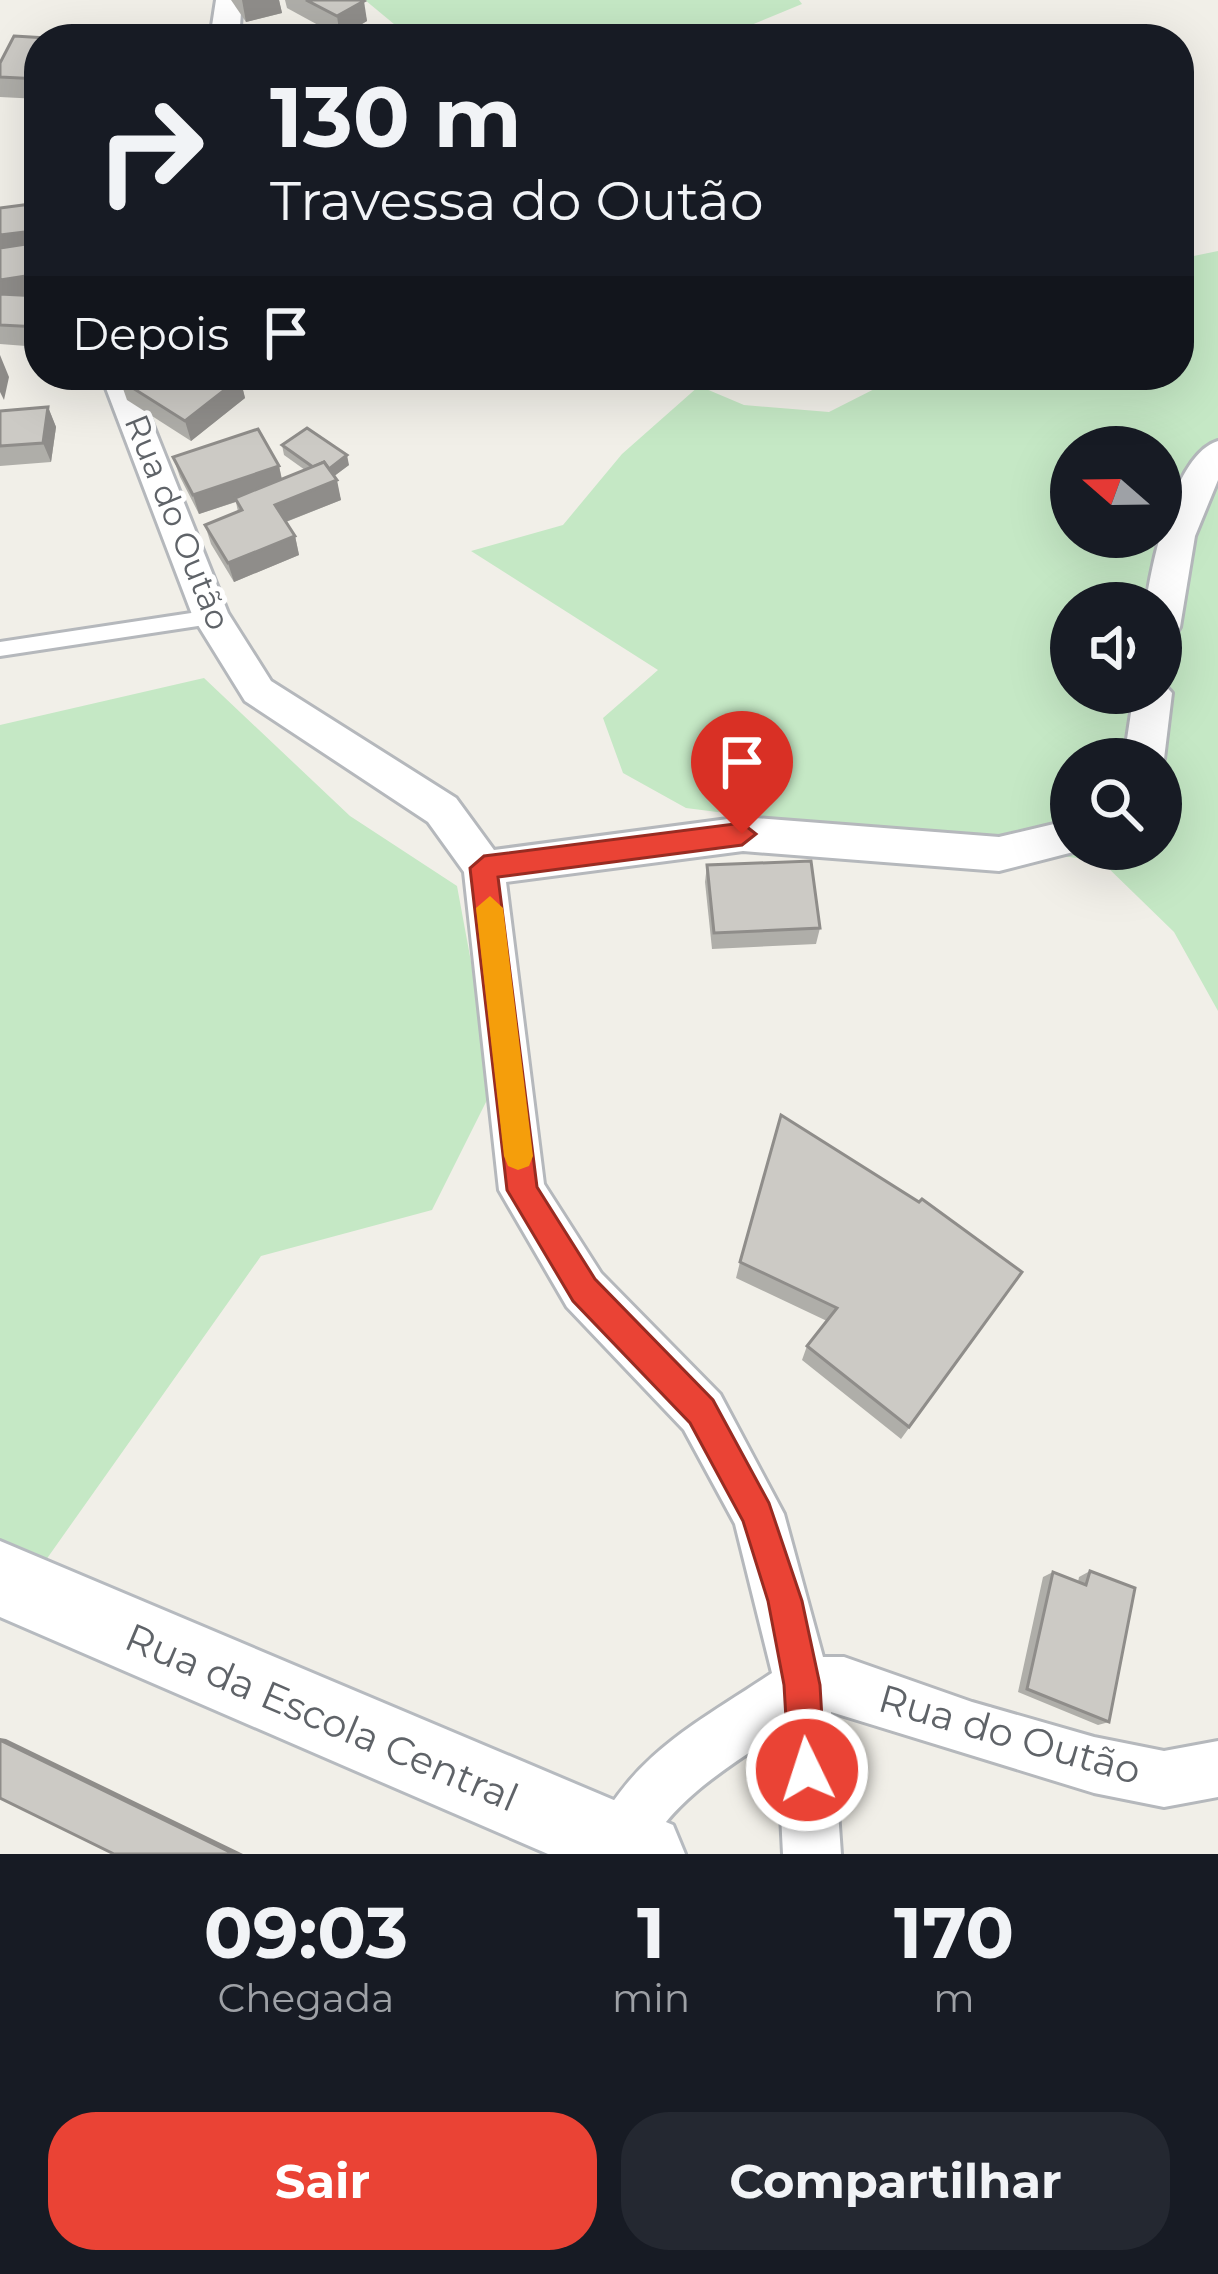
<!DOCTYPE html>
<html lang="pt">
<meta charset="utf-8">
<style>
:root{--surface:#171b24;--page:#242831;--text:#f1f3f6;--muted:#9ea1a6;--accent:#ea4335}
body{margin:0;font-family:Montserrat,sans-serif;background:var(--page);color:var(--text);height:100vh;display:flex;flex-direction:column;font-size:45px;white-space:nowrap}
*{box-sizing:border-box;margin:0}
p{font-size:39px;color:var(--muted)}
.icon{flex:none;width:66px;height:66px;fill:none;stroke:currentColor;stroke-width:2;stroke-linecap:round;stroke-linejoin:round}
.map{position:relative;height:1854px;overflow:hidden}
.drawer{display:flex;flex-direction:column;background:var(--surface);flex:1}
.drawer>*{flex:none}
.banner{position:absolute;left:24px;top:24px;width:1170px;height:366px;border-radius:48px;box-shadow:0 12px 48px #0002;background:#171b24;color:var(--text);overflow:hidden}
.needle{width:78px;rotate:290deg}
.controls{position:absolute;left:1050px;top:426px;display:grid;gap:24px}
.controls a{display:grid;place-items:center;width:132px;height:132px;border-radius:50%;background:var(--surface);box-shadow:0 12px 48px #0002;font-size:60px}
.pin{position:absolute;display:grid;place-items:center;width:102px;height:102px;color:#fff;margin:-123px -51px;border-radius:50% 50% 50% 0;rotate:-45deg;box-shadow:0 0 12px #0007}
.pin .icon{rotate:45deg}
.me{position:absolute;width:132px;margin:-66px;rotate:356deg;stroke-linejoin:round;filter:drop-shadow(0 0 9px #0008)}
.turn{display:flex;align-items:center;gap:42px;height:252px;padding:0 48px;font-size:54px}
.turn .icon{width:156px;height:156px;stroke-width:2.5}
.turn b{display:block;font-size:84px;line-height:102px}
.then{display:flex;align-items:center;height:114px;padding:0 48px;background:#0003;gap:24px;font-size:45px}
.eta{display:flex;justify-content:space-evenly;align-items:center;height:204px;text-align:center}
.eta b{font-size:72px;font-weight:700;line-height:84px}
.cta{display:flex;gap:24px;margin-top:auto;padding:24px 48px}
.cta a{flex:1;height:138px;border-radius:48px;background:var(--accent);color:#fff;font-size:48px;font-weight:700;line-height:138px;text-align:center}
.cta a+a{background:var(--page);color:var(--text)}
.map>svg:first-child{display:block}
.green{fill:#c5e8c5;fill-rule:evenodd}
.lines{fill:none;stroke-linecap:round;stroke-linejoin:round}
.lane-casing{stroke:#b5b8bc;stroke-width:6}
.street-casing{stroke:#b5b8bc;stroke-width:6}
.secondary-casing{stroke:#b6babf;stroke-width:6}
.lane{fill:#fff;fill-rule:evenodd}
.street{fill:#fff;fill-rule:evenodd}
.secondary{fill:#fff;fill-rule:evenodd}
.wall{fill:#afaea9}
.shaded-wall{fill:#8f8d8a}
.building{fill:#cccac5;stroke:#8f8d8a;stroke-width:3}
.route{fill:#ea4335;stroke:#982c22;stroke-width:3}
.slow{fill:#f59e0b}
.labels{text-anchor:middle;dominant-baseline:central;stroke-width:10;stroke-linejoin:round;paint-order:stroke}
.street-label{font-size:33px;fill:#5f6368;stroke:#fff}
.near-street-label{font-size:39px;fill:#5f6368;stroke:#fff}
</style>
<div class="map">
<svg width="1218" height="1854" viewBox="0 0 1218 1854">
<rect width="100%" height="100%" fill="#f1efe8"/>
<g class="green">
<path d="M365 0H799L802 4 717 39H412Z"/>
<path d="M1218 251V1011L1174 932 1101 861 686 808 623 773 603 718 658 670 471 551 563 525 622 454 699 386 744 405 829 412 902 375H1179V259ZM1071 447H1161V537H1071ZM1071 603H1161V693H1071ZM1071 759H1161V849H1071Z"/>
<path d="M204 678 350 816 457 886 494 1086 432 1210 261 1256 36 1574 0 1557V725Z"/>
</g>
<g class="lines">
<defs>
<path id="lane" d="M211 610 220 617 211 624 0 656V642Z"/>
<g id="street">
<path d="M216 0H242L239 39H210Z"/>
<path d="M101 375H133L228 613 271 681 456 798 494 850 743 817 999 837 1071 820V849H1085L999 871 743 851 506 882 544 1184 601 1273 720 1394 784 1514 823 1657H844L972 1702 1094 1737 1164 1751 1218 1741V1797L1164 1807 1094 1793 831 1712 841 1854H783L777 1734C728 1767 672 1800 645 1854H595L590 1844C627 1757 697 1723 772 1673L735 1524 684 1430 567 1307 499 1190 464 872 428 822 245 701 193 617Z"/>
<path d="M1218 441V480L1195 536 1180 627 1174 637 1161 641V603H1146C1152 563 1174 454 1218 441Z"/>
<path d="M1161 681 1172 693 1164 759 1161 764V759H1124L1134 693H1161Z"/>
</g>
<path id="secondary" d="M0 1541 673 1825 685 1854H548L0 1617Z"/>
</defs>
<use href="#lane" class="lane-casing"/>
<use href="#street" class="street-casing"/>
<use href="#secondary" class="secondary-casing"/>
<use href="#lane" class="lane"/>
<use href="#street" class="street"/>
<use href="#secondary" class="secondary"/>
</g>
<g class="wall">
<path d="M231 0H279L282 13 246 22Z"/>
<path d="M285 0H362L367 21 340 37 287 8Z"/>
<path d="M39 39V99L0 97V63Z"/>
<path d="M0 208 39 224V347L0 344Z"/>
<path d="M240 378 245 398 191 441 127 400 120 380Z"/>
<path d="M48 407 56 427 51 462 0 466V411Z"/>
<path d="M282 445 349 465 334 476 341 500 286 522 295 536 299 555 234 582 211 544 205 525 238 512 236 502 199 514 180 477 173 457 279 466 282 479 305 470 284 455Z"/>
<path d="M707 865 820 928 816 944 712 949 705 882Z"/>
<path d="M740 1262 1022 1272 901 1439 802 1360 807 1346 827 1321 736 1278Z"/>
<path d="M1090 1571 1109 1722 1098 1725 1018 1692 1043 1577 1053 1572 1078 1582 1079 1577Z"/>
</g>
<g class="shaded-wall">
<path d="M242 0H279L282 13 246 22Z"/>
<path d="M364 1 367 21 340 37 337 16Z"/>
<path d="M31 204 39 224V251L0 257V235Z"/>
<path d="M39 274V296L0 298V280Z"/>
<path d="M0 355 9 377 4 400 0 392Z"/>
<path d="M240 378 245 398 191 441 185 421Z"/>
<path d="M48 407 56 427 51 462 43 443Z"/>
<path d="M347 455 349 465 325 483 323 473Z"/>
<path d="M279 466 283 486 199 514 193 495Z"/>
<path d="M337 480 341 500 280 524 275 505Z"/>
<path d="M295 536 299 555 234 582 228 563Z"/>
<path d="M0 1738 6 1739 243 1854H234L0 1740Z"/>
</g>
<g class="building">
<path d="M306 0H362L364 1 337 16Z"/>
<path d="M14 36 64 39H39V79L0 77V63Z"/>
<path d="M31 204 33 231 0 235V208Z"/>
<path d="M39 242V274L0 280V248Z"/>
<path d="M0 294 39 296V327L0 325Z"/>
<path d="M127 375H235L240 378 185 421 120 380Z"/>
<path d="M48 407 43 443 0 446V411Z"/>
<path d="M307 428 347 455 329 469 324 462 313 467 282 445Z"/>
<path d="M258 429 279 466 193 495 173 457Z"/>
<path d="M324 462 337 480 275 505 295 536 228 563 205 525 242 510 235 498Z"/>
<path d="M811 861 820 928 714 933 707 865Z"/>
<path d="M781 1115 919 1202 922 1199 1022 1272 909 1427 807 1346 837 1308 740 1262Z"/>
<path d="M1090 1571 1135 1588 1109 1722 1027 1689 1053 1572 1086 1585Z"/>
<path d="M0 1740 234 1854H114L0 1798Z"/>
</g>
<path class="route" d="M742 823 756 834 742 845 498 877 537 1187 595 1279 713 1400 769 1503 802 1601 820 1685 825 1770 820 1783 807 1788 794 1783 789 1770 784 1685 768 1601 743 1521 690 1423 573 1301 507 1190 470 868 484 856Z"/>
<path class="slow" d="M490 896 503 908 533 1156 529 1166 518 1170 508 1166 504 1156 476 908Z"/>
<g class="labels">
<g class="street-label">
<text transform="translate(178 522) rotate(68)">Rua do Outão</text>
</g>
<g class="near-street-label">
<text transform="translate(322 1717) rotate(23)">Rua da Escola Central</text>
<text transform="translate(1010 1734) rotate(16)">Rua do Outão</text>
</g>
</g>
</svg>
<div class="controls">
<a><svg class="needle" viewBox="-14 -14 28 28"><path d="M0-13l5 13h-10z" fill="#e53935"/><path d="M0 13l5-13h-10z" fill="#9ea1a6"/></svg></a>
<a><svg class="icon" aria-label="sound" viewBox="0 0 24 24"><path d="M4 9h4l5-4v14l-5-4H4zM17 9q2 3 0 6"/></svg></a>
<a><svg class="icon" aria-label="search" viewBox="0 0 24 24"><circle cx="10" cy="10" r="6"/><path d="M15 15l6 6"/></svg></a>
</div>
<div class="pin" style="left:742px;top:834px;background:#d93025"><svg class="icon" aria-label="arrive" viewBox="0 0 24 24"><path d="M6 21V4h12l-3 4 3 4H6"/></svg></div>
<svg class="me" style="left:807px;top:1770px" viewBox="-20 -20 40 40"><circle r="17" fill="#ea4335" stroke="#fff" stroke-width="3"/><path d="M0-11L8 9 0 5-8 9z" fill="#fff"/></svg>
<div class="banner">
<div class="turn"><svg class="icon" aria-label="right" viewBox="0 0 24 24"><path d="M7 20v-9h11M14 6l5 5-5 5"/></svg><div><b>130 m</b>Travessa do Outão</div></div>
<div class="then">Depois<svg class="icon" aria-label="arrive" viewBox="0 0 24 24"><path d="M6 21V4h12l-3 4 3 4H6"/></svg></div>
</div>
</div>
<section class="drawer">
<div class="eta">
<div><b>09:03</b><p>Chegada</p></div>
<div><b>1</b><p>min</p></div>
<div><b>170</b><p>m</p></div>
</div>
<div class="cta"><a>Sair</a><a>Compartilhar</a></div>
</section>
